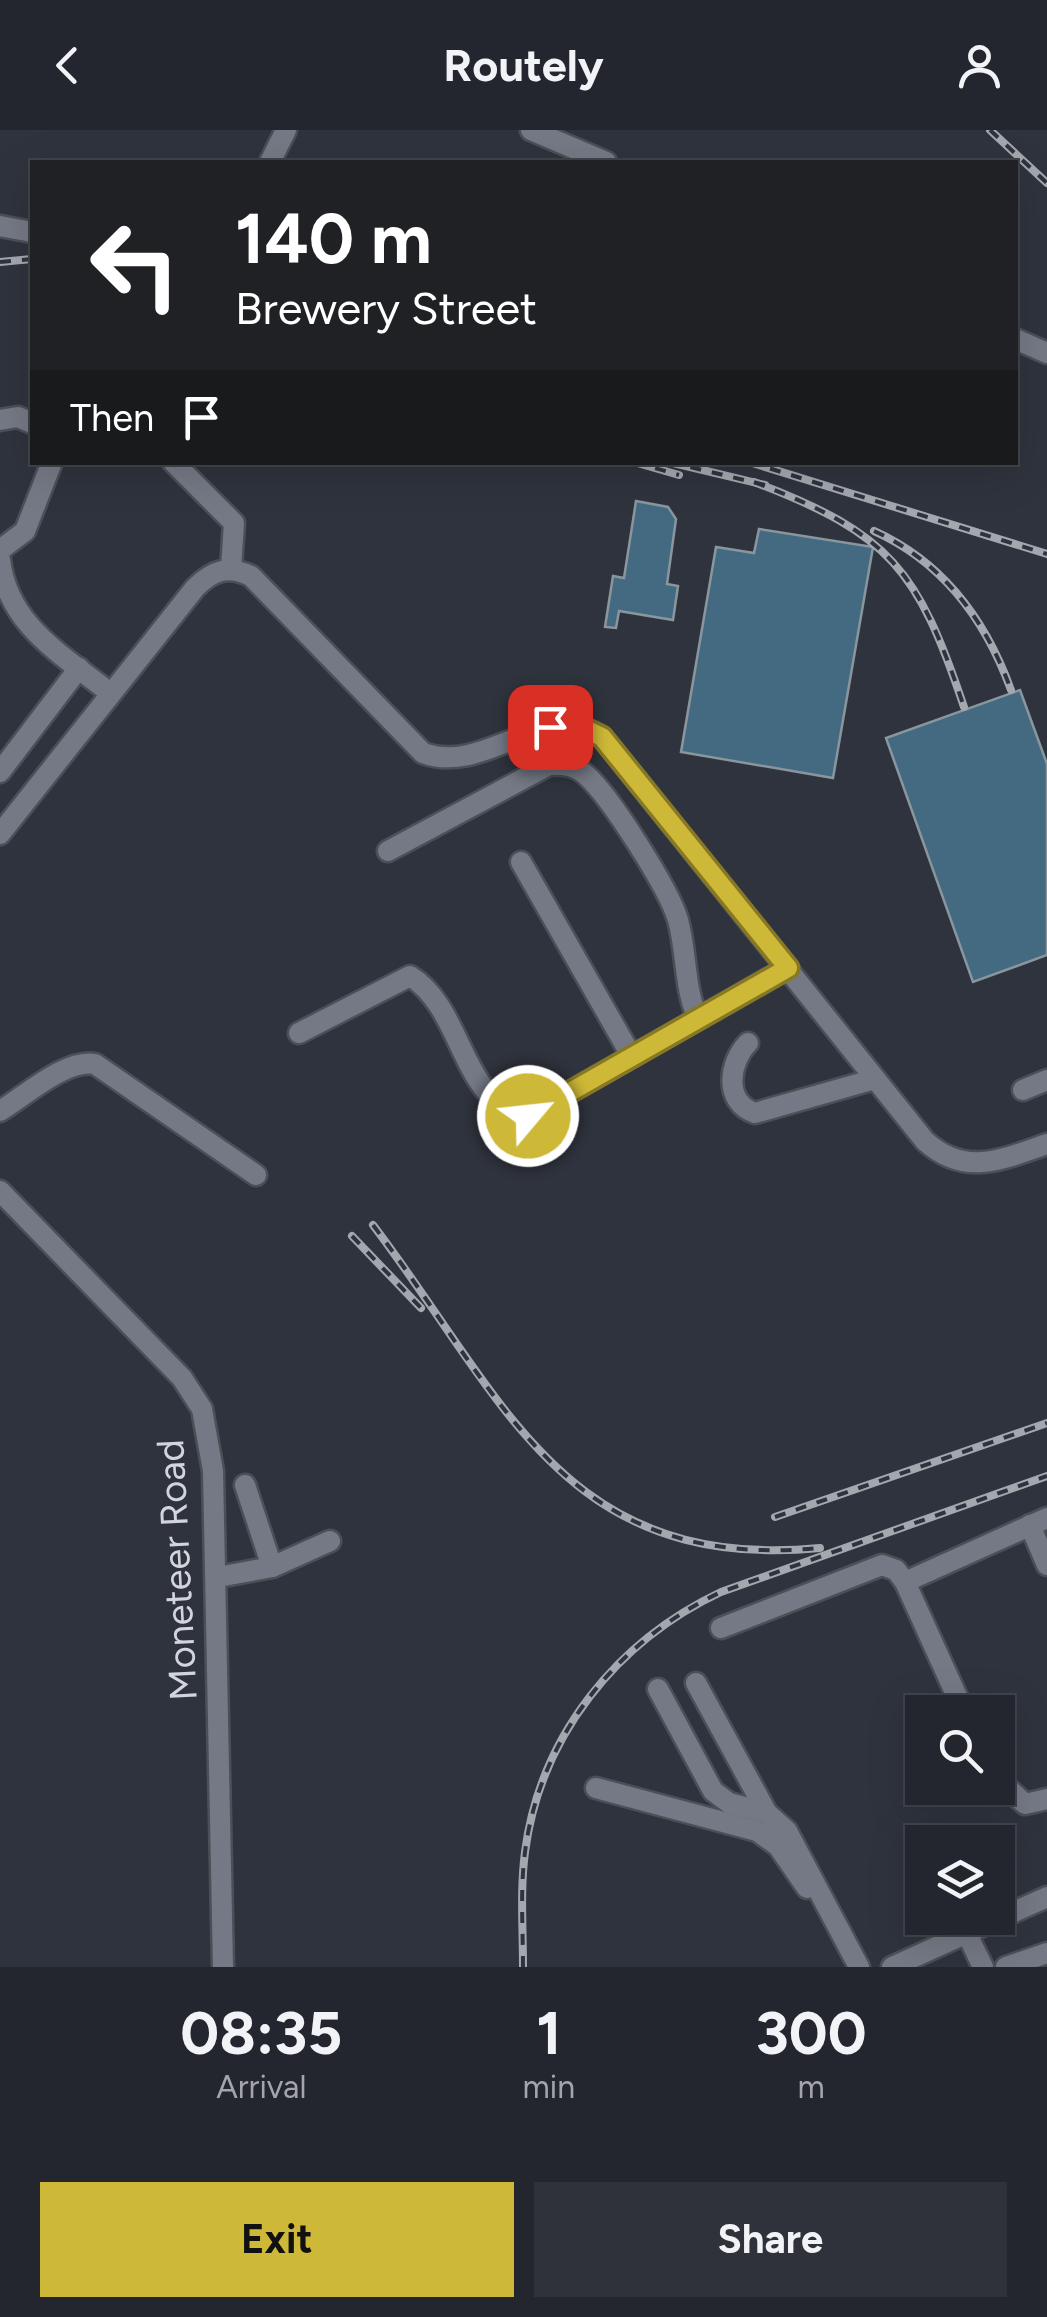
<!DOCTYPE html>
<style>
:root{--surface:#23262e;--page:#2f323a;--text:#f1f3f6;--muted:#a3a5aa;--line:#40434a;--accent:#ceb837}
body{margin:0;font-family:Figtree,sans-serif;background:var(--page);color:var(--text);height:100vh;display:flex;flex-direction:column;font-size:38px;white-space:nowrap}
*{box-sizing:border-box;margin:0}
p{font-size:32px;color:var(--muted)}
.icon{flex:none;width:55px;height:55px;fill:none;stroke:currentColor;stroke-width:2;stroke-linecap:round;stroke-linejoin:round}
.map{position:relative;height:1837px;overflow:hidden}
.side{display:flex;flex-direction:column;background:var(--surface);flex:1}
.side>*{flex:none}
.hud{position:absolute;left:30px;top:30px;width:988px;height:305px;border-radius:0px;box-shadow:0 10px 40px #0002,0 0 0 2px var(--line);background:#202124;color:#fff;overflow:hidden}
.tools{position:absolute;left:905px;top:1565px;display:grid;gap:20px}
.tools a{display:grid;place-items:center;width:110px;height:110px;border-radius:0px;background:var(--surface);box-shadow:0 10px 40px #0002,0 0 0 2px var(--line);font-size:50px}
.pin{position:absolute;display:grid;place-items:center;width:85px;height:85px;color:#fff;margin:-42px;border-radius:20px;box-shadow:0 5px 15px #0006}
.me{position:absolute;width:110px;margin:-55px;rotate:62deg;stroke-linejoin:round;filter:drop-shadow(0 0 8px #0008)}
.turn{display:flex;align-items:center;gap:35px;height:210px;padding:0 40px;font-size:45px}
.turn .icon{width:130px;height:130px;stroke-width:2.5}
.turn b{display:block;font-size:70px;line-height:85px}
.then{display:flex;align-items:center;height:95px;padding:0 40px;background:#0003;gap:20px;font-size:38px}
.eta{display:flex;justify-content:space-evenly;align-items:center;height:170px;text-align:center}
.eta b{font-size:60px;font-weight:700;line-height:70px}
.button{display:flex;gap:20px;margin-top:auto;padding:20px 40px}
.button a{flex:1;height:115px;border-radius:0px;background:var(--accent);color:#111;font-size:40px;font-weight:700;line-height:115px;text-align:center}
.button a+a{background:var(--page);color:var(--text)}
header{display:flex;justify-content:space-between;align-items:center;height:130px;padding:0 40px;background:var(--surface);font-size:45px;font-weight:700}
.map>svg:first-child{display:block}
.building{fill:#436a80;stroke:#89969e;stroke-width:2.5}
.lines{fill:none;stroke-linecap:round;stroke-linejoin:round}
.minor-casing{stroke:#4b4f57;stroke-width:25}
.minor{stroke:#747985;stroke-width:20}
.rail-casing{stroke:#a3a7ae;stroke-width:8}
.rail{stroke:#2f333d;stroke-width:4;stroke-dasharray:11;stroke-linecap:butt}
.route-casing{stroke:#867824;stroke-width:25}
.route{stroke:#ceb837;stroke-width:18}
.labels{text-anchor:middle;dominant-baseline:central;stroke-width:9;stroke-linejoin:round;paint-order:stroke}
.street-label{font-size:38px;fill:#d2d5db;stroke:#2f333d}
</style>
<header><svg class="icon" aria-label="back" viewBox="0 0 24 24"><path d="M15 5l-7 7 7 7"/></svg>Routely<svg class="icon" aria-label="person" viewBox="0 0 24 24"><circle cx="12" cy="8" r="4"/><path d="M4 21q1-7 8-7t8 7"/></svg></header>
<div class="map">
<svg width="1047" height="1837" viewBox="0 0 1047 1837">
<rect width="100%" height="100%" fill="#2f333d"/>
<g class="building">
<path d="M636 371 668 377 676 389 667 454 678 456 673 490 619 481 616 498 605 497 613 446 624 448Z"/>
<path d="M759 399 873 417 833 648 681 622 716 417 754 423Z"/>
<path d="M1020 560 1047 634V825L973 852 886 608Z"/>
</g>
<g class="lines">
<defs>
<g id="minor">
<path d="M531 0 606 32"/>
<path d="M270 32 286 0"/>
<path d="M0 96 32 102"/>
<path d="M1015 209 1047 223"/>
<path d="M0 290 18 287 32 293"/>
<path d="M173 332 234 393 231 439"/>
<path d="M0 420 25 401 52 332"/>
<path d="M0 429C7 495 63 525 110 563"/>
<path d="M0 642 79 538"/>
<path d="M0 704 195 458C213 440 228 435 251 446L423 623C485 646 543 569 602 607L925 1011C965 1047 1001 1030 1047 1014"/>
<path d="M388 721 549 635C563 634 575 635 586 645 610 666 669 759 678 790 687 823 684 858 698 889"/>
<path d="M521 732 632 927"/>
<path d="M299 903 410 846C465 880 460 974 528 986L787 838"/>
<path d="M748 913C729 932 723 972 755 983L875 949"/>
<path d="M1023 960 1047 950"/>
<path d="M0 981C25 966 65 929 95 934L256 1045"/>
<path d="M0 1061 182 1248 202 1279 213 1341 223 1837"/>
<path d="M245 1355 272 1437"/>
<path d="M1030 1395 1047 1435"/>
<path d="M218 1447 272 1437 330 1411"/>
<path d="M905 1452 1047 1388"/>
<path d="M721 1498 882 1435 896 1440 905 1452 964 1582"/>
<path d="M696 1553 767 1683"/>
<path d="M658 1559 713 1661 729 1673 767 1683 787 1701 859 1837"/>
<path d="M998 1649 1025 1674 1047 1669"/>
<path d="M596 1658 757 1701 778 1716 807 1758"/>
<path d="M967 1804 983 1837"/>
<path d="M892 1837 1047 1767"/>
<path d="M1006 1837 1047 1823"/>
</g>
</defs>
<use href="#minor" class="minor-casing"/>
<use href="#minor" class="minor"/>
<defs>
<g id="rail">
<path d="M990 0 1047 53"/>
<path d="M0 132 32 129"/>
<path d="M634 332 679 345"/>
<path d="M669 332 765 355"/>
<path d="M749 332 1047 424"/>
<path d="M754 352C891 404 918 440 964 577"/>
<path d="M874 401C943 432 986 491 1011 560"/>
<path d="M373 1095C504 1267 562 1442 820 1418"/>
<path d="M352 1106 421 1178"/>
<path d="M775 1387 1047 1293"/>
<path d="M523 1837C523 1798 520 1760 525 1722 540 1606 617 1511 721 1462L1047 1346"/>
</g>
</defs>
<use href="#rail" class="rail-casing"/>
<use href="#rail" class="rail"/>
</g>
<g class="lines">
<defs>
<path id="route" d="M528 986 788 838 602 607 577 595 550 597"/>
</defs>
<use href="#route" class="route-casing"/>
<use href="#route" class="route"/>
</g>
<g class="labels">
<g class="street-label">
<text transform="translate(177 1440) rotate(-93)">Moneteer Road</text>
</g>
</g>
</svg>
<div class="tools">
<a><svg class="icon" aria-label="search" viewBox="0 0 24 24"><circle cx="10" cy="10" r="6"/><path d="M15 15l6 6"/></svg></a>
<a><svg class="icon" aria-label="layers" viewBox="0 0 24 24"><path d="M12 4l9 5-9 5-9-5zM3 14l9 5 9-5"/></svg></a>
</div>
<div class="pin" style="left:550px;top:597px;background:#d93025"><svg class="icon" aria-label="arrive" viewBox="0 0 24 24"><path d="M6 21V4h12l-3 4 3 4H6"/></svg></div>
<svg class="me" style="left:528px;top:986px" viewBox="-20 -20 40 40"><circle r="17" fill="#ceb837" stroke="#fff" stroke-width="3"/><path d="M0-11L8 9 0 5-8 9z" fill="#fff"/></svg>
<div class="hud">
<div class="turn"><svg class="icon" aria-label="left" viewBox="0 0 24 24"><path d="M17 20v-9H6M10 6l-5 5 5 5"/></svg><div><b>140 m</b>Brewery Street</div></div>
<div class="then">Then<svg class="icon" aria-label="arrive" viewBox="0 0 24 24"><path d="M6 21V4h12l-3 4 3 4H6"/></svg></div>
</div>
</div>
<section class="side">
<div class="eta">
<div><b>08:35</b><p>Arrival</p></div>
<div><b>1</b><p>min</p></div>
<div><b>300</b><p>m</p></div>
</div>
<div class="button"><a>Exit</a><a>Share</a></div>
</section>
